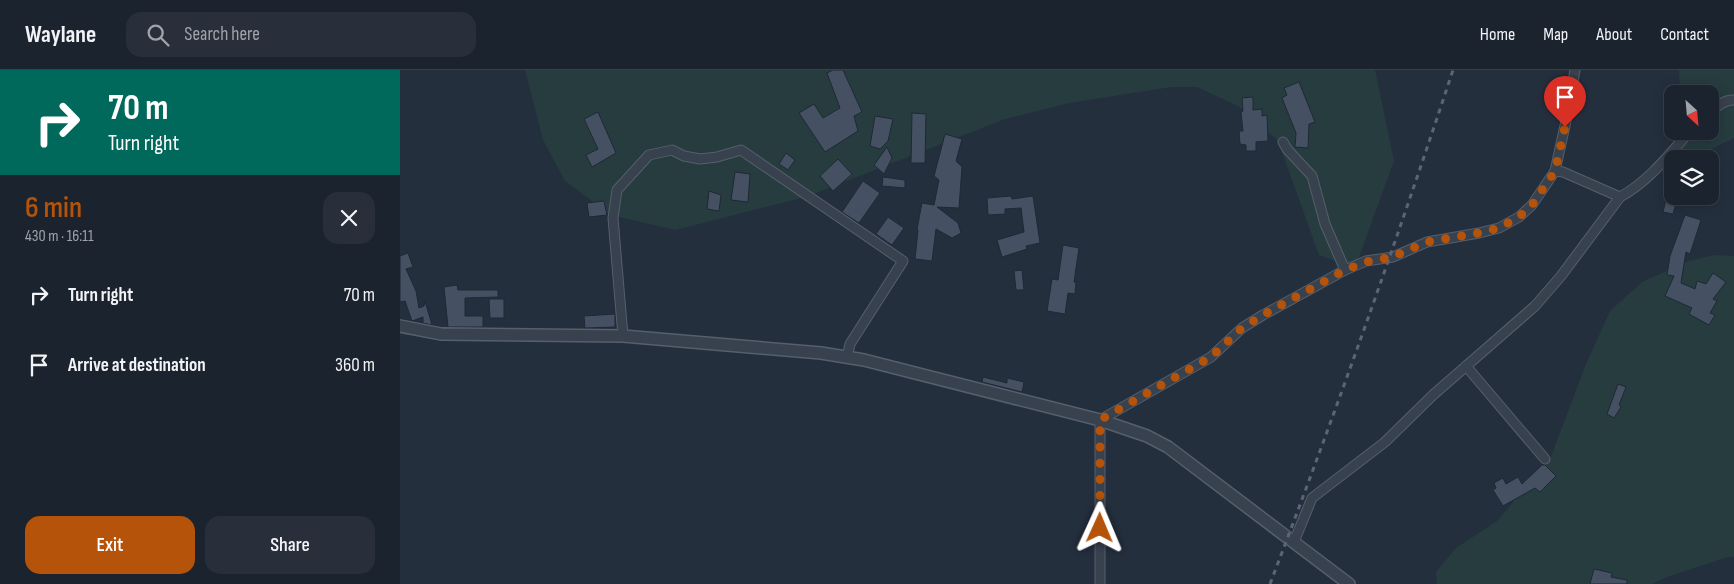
<!DOCTYPE html>
<meta charset="utf-8">
<style>
:root{--surface:#1b232e;--page:#282f3a;--text:#f1f3f6;--muted:#a0a4aa;--line:#39404a;--accent:#b45309}
body{margin:0;font-family:"Sofia Sans Condensed",sans-serif;background:var(--page);color:var(--text);height:100vh;display:flex;flex-direction:column;font-size:19px;white-space:nowrap}
*{box-sizing:border-box;margin:0}
p{font-size:16px;color:var(--muted)}
.icon{flex:none;width:28px;height:28px;fill:none;stroke:currentColor;stroke-width:2;stroke-linecap:round;stroke-linejoin:round}
.map{position:relative;flex:1;overflow:hidden}
.details{display:flex;flex-direction:column;background:var(--surface);width:400px}
.details>*{flex:none}
.guide{background:#00695c;color:#fff;overflow:hidden}
.needle{width:32px;rotate:154deg}
.tools{position:absolute;left:1264px;top:15px;display:grid;gap:10px}
.tools a{display:grid;place-items:center;width:55px;height:55px;border-radius:10px;background:var(--surface);box-shadow:0 2px 12px #0003,0 0 0 1px var(--line);font-size:25px}
.pin{position:absolute;display:grid;place-items:center;width:42px;height:42px;color:#fff;margin:-51px -21px;border-radius:50% 50% 50% 0;rotate:-45deg;box-shadow:0 0 5px #0007}
.pin .icon{rotate:45deg}
.me{position:absolute;width:55px;margin:-28px;rotate:1deg;stroke-linejoin:round;filter:drop-shadow(0 0 4px #0008)}
.turn{display:flex;align-items:center;gap:18px;height:105px;padding:0 25px;font-size:22px}
.turn .icon{width:65px;height:65px;stroke-width:2.5}
.turn b{display:block;font-size:35px;line-height:42px}
.round{display:grid;place-items:center;flex:none;width:52px;height:52px;border-radius:15px;background:var(--page)}
.head{display:flex;align-items:center;justify-content:space-between;height:85px;padding:0 25px}
h1{font-size:30px;font-weight:600;line-height:38px;color:var(--accent)}
.button{display:flex;gap:10px;margin-top:auto;padding:10px 25px}
.button a{flex:1;height:58px;border-radius:15px;background:var(--accent);color:#fff;font-size:20px;font-weight:600;line-height:58px;text-align:center}
.button a+a{background:var(--page);color:var(--text)}
ul{padding:0;list-style:none}
li{display:flex;align-items:center;gap:15px;height:70px;padding:0 25px}
li div{flex:1}
li b{display:block;font-size:19px}
li em{font-style:normal}
header{display:flex;align-items:center;gap:30px;box-sizing:border-box;height:70px;padding:0 25px;background:var(--surface);border-bottom:1px solid var(--line)}
header strong{font-size:24px}
nav{display:flex;gap:28px;margin-inline-start:auto;font-size:18px}
.search{width:350px;height:45px;background:var(--page);display:flex;align-items:center;gap:12px;box-sizing:border-box;padding:0 18px;border-radius:15px;color:var(--muted);font-size:19px}
main{display:flex;flex:1;min-height:0}
.map>svg:first-child{display:block}
.green{fill:#263c3f}
.building{fill:#455162;stroke:#1f2835}
.lines{fill:none;stroke-linecap:round;stroke-linejoin:round}
.minor-casing{stroke:#565f6c;stroke-width:11}
.tertiary-casing{stroke:#565f6c;stroke-width:14}
.minor{stroke:#38414e;stroke-width:9}
.tertiary{stroke:#38414e;stroke-width:11}
.rail{stroke:#5a6575;stroke-width:3;stroke-dasharray:5 5;stroke-linecap:butt}
.route{stroke:#b45309;stroke-width:9;stroke-dasharray:0 16.2}
</style>
<header>
<strong>Waylane</strong>
<div class="search"><svg class="icon" aria-label="search" viewBox="0 0 24 24"><circle cx="10" cy="10" r="6"/><path d="M15 15l6 6"/></svg>Search here</div>
<nav><a>Home</a><a>Map</a><a>About</a><a>Contact</a></nav>
</header>
<main>
<section class="details">
<div class="guide">
<div class="turn"><svg class="icon" aria-label="right" viewBox="0 0 24 24"><path d="M7 20v-9h11M14 6l5 5-5 5"/></svg><div><b>70 m</b>Turn right</div></div>
</div>
<div class="head"><div><h1>6 min</h1><p>430 m · 16:11</p></div><a class="round"><svg class="icon" aria-label="close" viewBox="0 0 24 24"><path d="M6 6l12 12M18 6L6 18"/></svg></a></div>
<ul>
<li><svg class="icon" aria-label="right" viewBox="0 0 24 24"><path d="M7 20v-9h11M14 6l5 5-5 5"/></svg><div><b>Turn right</b></div><em>70 m</em></li>
<li><svg class="icon" aria-label="arrive" viewBox="0 0 24 24"><path d="M6 21V4h12l-3 4 3 4H6"/></svg><div><b>Arrive at destination</b></div><em>360 m</em></li>
</ul>
<div class="button"><a>Exit</a><a>Share</a></div>
</section>
<div class="map">
<svg width="1334" height="514" viewBox="0 0 1334 514">
<rect width="100%" height="100%" fill="#242f3e"/>
<g class="green">
<path d="M125 0H975L994 91 955 198 919 185 878 71 840 37 797 17H771L669 33 605 49 406 127 275 160 211 145 165 111 143 70Z"/>
<path d="M1279 0H1334V68L1293 88 1283 81 1282 61H1310V24H1280Z"/>
<path d="M1314 185 1334 186V487H1328L1267 507 1252 514H1037L1036 502 1056 478 1097 451 1150 389 1186 294 1210 241 1242 212 1289 191Z"/>
</g>
<g class="building">
<path d="M433 0H443L462 42 454 46 458 61 425 82 399 43 414 34 423 48 440 38 427 3Z"/>
<path d="M899 12 915 52 909 54 908 78 895 77 896 63 882 28 887 25 884 18Z"/>
<path d="M853 27V40L862 39V46L867 45 868 71 856 72V81H846V75L840 74 839 61H843L841 42 843 41 842 28Z"/>
<path d="M198 42 216 83 192 97 186 85 198 79 184 49Z"/>
<path d="M512 43 526 44 525 93H511Z"/>
<path d="M475 46 493 49 488 71 480 79 470 76Z"/>
<path d="M545 64 562 69 556 91 562 97 559 138 537 137 558 153 561 163 552 168 536 159 532 191 515 189 518 160 517 159 522 133 534 135 539 110 534 106Z"/>
<path d="M487 77 492 88 484 104 474 95Z"/>
<path d="M386 83 395 90 388 100 379 94Z"/>
<path d="M438 89 452 104 433 121 420 106Z"/>
<path d="M335 102 350 104 348 132 331 130Z"/>
<path d="M483 107 505 110V118L482 116Z"/>
<path d="M463 111 480 123 459 153 442 142Z"/>
<path d="M309 121 321 125 319 141 307 139Z"/>
<path d="M611 126 612 129 633 126 640 173 626 176 627 179 602 187 597 170 624 162 621 138 605 139V144L588 145 587 128Z"/>
<path d="M1267 126H1278L1273 144 1263 142Z"/>
<path d="M204 131 207 145 189 147 187 133Z"/>
<path d="M1285 145 1301 150 1290 184 1286 182 1281 213 1295 219 1297 211 1306 214 1313 203 1326 212 1313 229 1317 231 1310 243 1315 245 1309 255 1289 244 1292 238 1265 226 1274 206 1267 205 1270 186Z"/>
<path d="M488 147 504 158 492 175 476 164Z"/>
<path d="M663 175 679 178 674 212H676L675 224 668 223 665 244 647 241 652 209 658 210Z"/>
<path d="M8 183 13 197 6 199 16 221 19 238 24 236 25 231 32 255 23 253V247L12 251 5 231 0 232V186Z"/>
<path d="M622 200 624 220H616L614 201Z"/>
<path d="M57 215 58 220H98V227L65 228V246H83V257H48L44 217Z"/>
<path d="M89 229H104V248H90Z"/>
<path d="M215 244V257L185 258 184 246Z"/>
<path d="M583 307 607 313V308L624 312 622 322 582 312Z"/>
<path d="M1218 314 1226 317 1219 335 1221 337 1214 348 1207 344Z"/>
<path d="M1142 395H1145L1156 406 1140 422 1135 418 1103 436 1093 420 1096 418 1094 413 1103 408 1106 414 1118 407 1122 414Z"/>
<path d="M1194 499 1212 503 1211 507 1227 510V514H1190Z"/>
</g>
<g class="lines">
<defs>
<g id="minor">
<path d="M1310 42C1316 37 1325 29 1334 30"/>
<path d="M883 72 887 79 912 106 925 154 945 200"/>
<path d="M1155 101 1163 102 1220 127C1248 112 1269 85 1290 61"/>
<path d="M223 266 213 148 217 120 249 85 272 80 284 86 300 89 317 87 341 80 503 191 450 274 447 287"/>
<path d="M1066 296 1145 389"/>
<path d="M894 472 912 428 985 372 1033 325 1135 236 1161 206 1220 127"/>
<path d="M700 514V350L811 287 842 258 863 245 945 200 966 191 993 187 1027 172 1079 163 1099 158 1119 147 1132 135 1155 101 1168 42 1175 0"/>
</g>
<path id="tertiary" d="M0 256 41 264 223 266 421 283 464 290 700 350 747 366 768 377 949 514"/>
</defs>
<use href="#minor" class="minor-casing"/>
<use href="#tertiary" class="tertiary-casing"/>
<use href="#minor" class="minor"/>
<use href="#tertiary" class="tertiary"/>
<path class="rail" d="M870 514C935 344 996 173 1053 0"/>
</g>
<g class="lines">
<path class="route" d="M700 458V350L811 287 842 258 863 245 945 200 966 192 992 187 1027 172 1079 163 1099 158 1119 147 1132 135 1155 101 1165 57"/>
</g>
</svg>
<div class="tools">
<a><svg class="needle" viewBox="-14 -14 28 28"><path d="M0-13l5 13h-10z" fill="#e53935"/><path d="M0 13l5-13h-10z" fill="#a0a4aa"/></svg></a>
<a><svg class="icon" aria-label="layers" viewBox="0 0 24 24"><path d="M12 4l9 5-9 5-9-5zM3 14l9 5 9-5"/></svg></a>
</div>
<div class="pin" style="left:1165px;top:57px;background:#d93025"><svg class="icon" aria-label="arrive" viewBox="0 0 24 24"><path d="M6 21V4h12l-3 4 3 4H6"/></svg></div>
<svg class="me" style="left:700px;top:458px" viewBox="-20 -20 40 40"><path d="M0-17L14 15 0 8-14 15z" fill="#b45309" stroke="#fff" stroke-width="4"/></svg>
</div>
</main>
